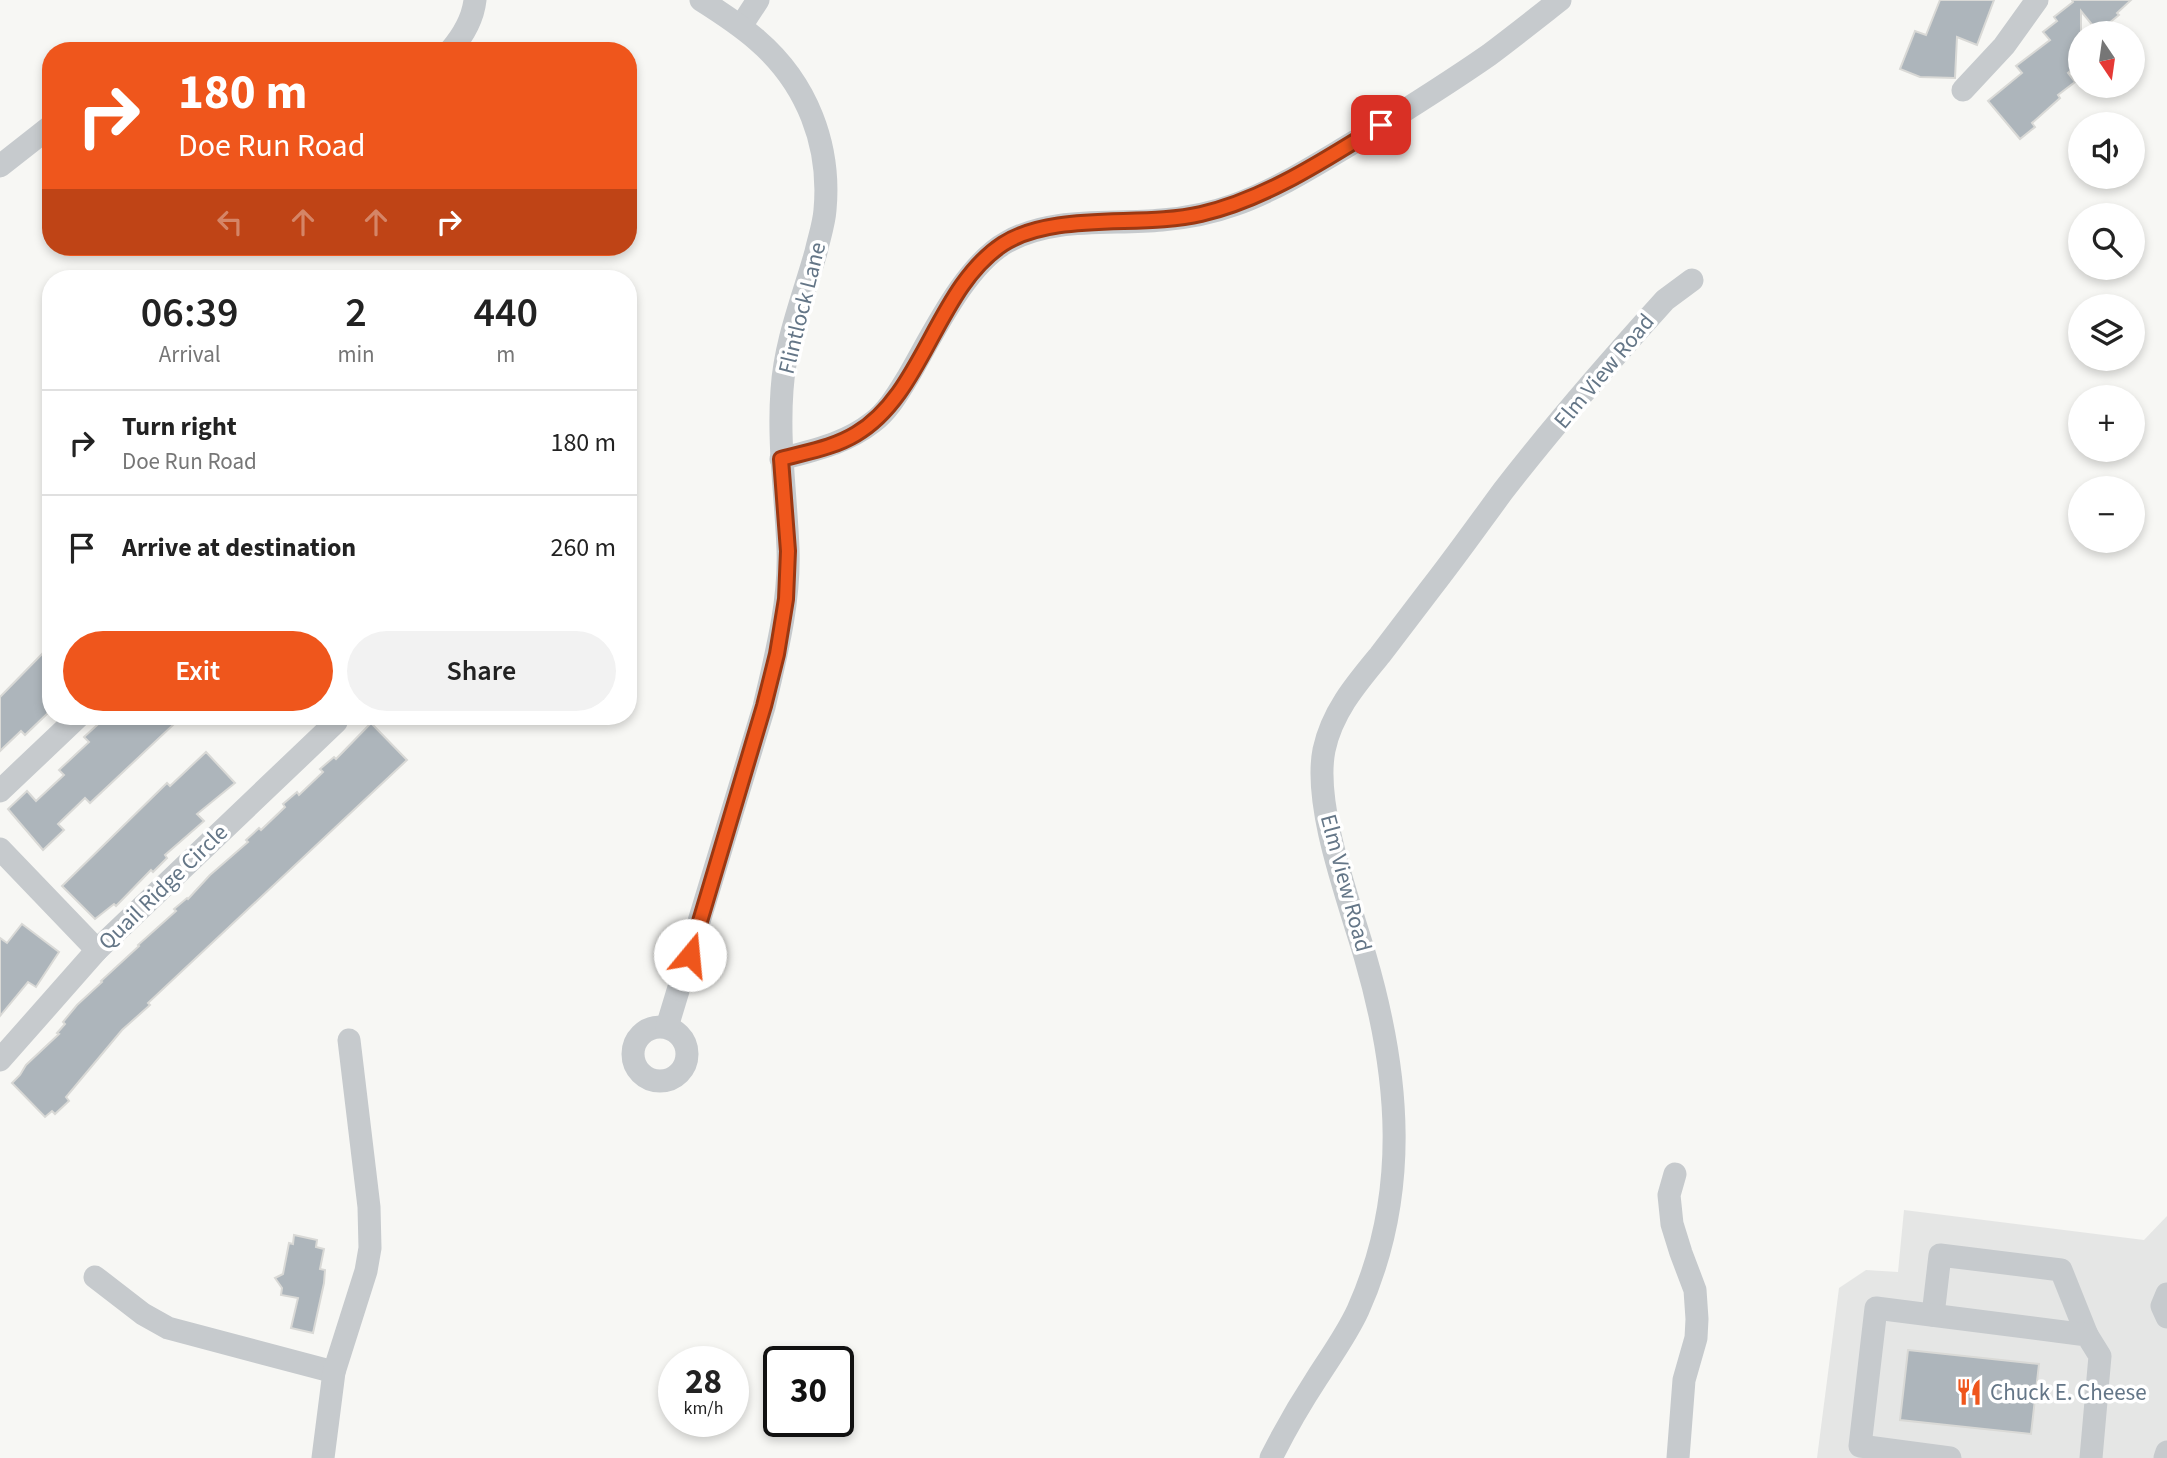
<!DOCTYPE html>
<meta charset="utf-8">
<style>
:root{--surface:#fff;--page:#f2f2f2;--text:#222;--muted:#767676;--line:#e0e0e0;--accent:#ef561c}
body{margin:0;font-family:"Source Sans 3",sans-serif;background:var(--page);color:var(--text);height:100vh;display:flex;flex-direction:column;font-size:26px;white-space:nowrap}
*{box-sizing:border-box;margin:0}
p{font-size:23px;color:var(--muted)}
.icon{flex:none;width:38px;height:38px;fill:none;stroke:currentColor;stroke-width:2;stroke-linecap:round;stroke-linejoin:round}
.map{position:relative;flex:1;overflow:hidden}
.details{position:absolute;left:42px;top:270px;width:595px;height:455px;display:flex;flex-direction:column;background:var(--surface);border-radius:28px;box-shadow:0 4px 10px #0003}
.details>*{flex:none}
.banner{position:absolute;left:42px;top:42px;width:595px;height:214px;border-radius:28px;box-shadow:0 4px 10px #0003;background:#ef561c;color:#fff;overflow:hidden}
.needle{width:46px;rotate:167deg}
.tools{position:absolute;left:2068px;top:21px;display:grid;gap:14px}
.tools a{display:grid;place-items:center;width:77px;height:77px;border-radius:50%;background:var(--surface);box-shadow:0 4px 10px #0003;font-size:35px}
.speed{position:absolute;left:658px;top:1346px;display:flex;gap:14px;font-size:35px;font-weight:700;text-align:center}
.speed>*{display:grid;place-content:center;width:91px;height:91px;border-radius:50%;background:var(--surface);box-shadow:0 4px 10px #0003;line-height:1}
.speed small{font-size:18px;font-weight:400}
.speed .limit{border:4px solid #111;border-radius:10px;background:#fff;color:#111}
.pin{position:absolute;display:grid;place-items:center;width:60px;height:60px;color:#fff;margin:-30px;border-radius:14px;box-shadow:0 4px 10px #0006}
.me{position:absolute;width:77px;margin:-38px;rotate:17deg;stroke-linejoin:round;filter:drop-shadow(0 0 5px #0008)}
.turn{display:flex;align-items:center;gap:24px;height:147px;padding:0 21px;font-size:32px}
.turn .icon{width:91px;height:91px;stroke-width:2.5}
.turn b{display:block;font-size:49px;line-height:60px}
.lanes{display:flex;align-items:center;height:66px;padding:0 21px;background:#0003;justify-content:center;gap:35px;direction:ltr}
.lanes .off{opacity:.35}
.eta{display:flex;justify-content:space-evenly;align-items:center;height:119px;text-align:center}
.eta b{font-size:42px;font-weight:600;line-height:49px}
.button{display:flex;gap:14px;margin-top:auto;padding:14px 21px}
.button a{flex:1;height:80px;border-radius:42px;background:var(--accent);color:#fff;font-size:28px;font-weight:600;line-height:80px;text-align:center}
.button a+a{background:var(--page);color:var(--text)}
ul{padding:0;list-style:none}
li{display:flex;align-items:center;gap:21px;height:105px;padding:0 21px;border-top:2px solid var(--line)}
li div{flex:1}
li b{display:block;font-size:26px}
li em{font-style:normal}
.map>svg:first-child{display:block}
.built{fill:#e5e6e5}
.building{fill:#adb5bb;stroke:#d9d9d6;stroke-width:2}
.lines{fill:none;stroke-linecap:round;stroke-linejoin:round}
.minor{stroke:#c6cacd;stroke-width:23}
.route-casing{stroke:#9b3812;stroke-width:18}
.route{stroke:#ef561c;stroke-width:12}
.labels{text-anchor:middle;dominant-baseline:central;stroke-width:7;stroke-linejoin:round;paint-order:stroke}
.street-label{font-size:23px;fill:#647687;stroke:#fff}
.poi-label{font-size:23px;fill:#647687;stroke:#fff;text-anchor:start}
</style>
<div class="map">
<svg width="2167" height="1458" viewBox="0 0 2167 1458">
<rect width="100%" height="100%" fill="#f7f7f4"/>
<path class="built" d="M1904 1210 2144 1240 2167 1216V1458H1817L1839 1288 1866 1270 1898 1272Z"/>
<g class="building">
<path d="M1940 0H1994L1977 45 1957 37 1955 78 1920 77 1900 69 1915 31 1926 35Z"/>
<path d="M2072 0H2131L2117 13 2119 15 2098 32 2081 11V62L2068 73 2075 82 2058 95 2060 98 2032 123 2035 127 2020 139 1988 101 2022 73 2016 66 2050 40 2043 32 2057 21 2054 17 2073 2Z"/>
<path d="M43 653 51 661V710L25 735 21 731 0 751V697Z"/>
<path d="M107 716H166L174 724 90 803 85 798 58 824 64 830 43 850 8 809 27 791 36 801 64 775 59 770 89 742 84 737Z"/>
<path d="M371 723 407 760 148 1003 150 1005 122 1030 66 1097 69 1101 55 1114 52 1111 45 1117 12 1083 20 1075 26 1065 59 1034 57 1033 65 1024 63 1022 77 1005 102 982 101 981 139 946 138 945 176 911 174 909 187 898 188 899 210 875 248 842 246 840 259 828 261 830 285 807 283 804 297 792 299 795 323 772 320 769 334 757 336 759Z"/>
<path d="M206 752 235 783 197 814 204 821 165 855 167 858 153 872 151 870 116 906 114 904 95 919 62 886 167 783 170 786Z"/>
<path d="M22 924 59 952 36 987 28 982 0 1016V938L7 943Z"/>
<path d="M294 1235 317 1240 316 1247 324 1249 320 1269 325 1270 324 1283 313 1333 291 1328 298 1298 281 1295 282 1288 275 1278 283 1274 289 1243 293 1244Z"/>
<path d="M1908 1350 2039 1364 2031 1434 1900 1420Z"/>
</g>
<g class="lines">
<g class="minor">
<path d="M741 26 758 0"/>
<path d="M450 51C462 37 473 18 475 0"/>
<path d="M1963 90 2004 46 2037 0"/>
<path d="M0 166 51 126"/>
<path d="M781 459C814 450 845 444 873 422 888 411 898 393 908 377 932 336 965 265 1007 242 1053 216 1111 225 1162 220 1186 218 1212 213 1234 205 1277 190 1317 164 1356 141 1401 113 1446 85 1489 55 1513 37 1537 18 1560 0"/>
<path d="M0 791 79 716"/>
<path d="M0 849 97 950"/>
<circle cx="660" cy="1054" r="27"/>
<path d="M667 1027 764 707C776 655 790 602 788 549 786 496 778 444 782 390 785 342 803 298 816 252 819 238 824 224 825 210 831 145 807 83 757 40 740 25 720 12 701 0"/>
<path d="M0 1060 97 950 336 722"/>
<path d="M1675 1174 1669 1195 1672 1224 1681 1253 1695 1290 1697 1319 1696 1338 1684 1380 1678 1458"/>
<path d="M95 1277 143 1314 168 1328 334 1372"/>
<path d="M2167 1294 2162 1306 2167 1317"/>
<path d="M1933 1315 1940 1255 2061 1270 2087 1335"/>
<path d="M323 1458 334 1372 366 1271 370 1248 369 1207 349 1040"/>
<path d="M1271 1458C1285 1430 1300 1404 1317 1378 1331 1356 1347 1334 1358 1310 1410 1194 1400 1076 1365 956 1349 901 1313 806 1324 750 1332 712 1356 684 1380 655 1396 634 1412 613 1428 592 1454 559 1478 525 1503 491 1554 425 1609 362 1665 300L1692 280"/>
<path d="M1950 1458 1860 1446 1876 1308 2087 1335 2100 1356 2091 1458"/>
<path d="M2165 1458 2167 1452"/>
</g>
</g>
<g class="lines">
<defs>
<path id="route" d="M690 955 764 706 777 654 786 599 788 551 781 459C806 452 833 448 856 434 924 394 936 288 1003 244 1054 211 1141 228 1201 214 1266 199 1324 160 1381 125"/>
</defs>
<use href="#route" class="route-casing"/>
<use href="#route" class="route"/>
</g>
<defs>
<symbol id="restaurant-bare" viewBox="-9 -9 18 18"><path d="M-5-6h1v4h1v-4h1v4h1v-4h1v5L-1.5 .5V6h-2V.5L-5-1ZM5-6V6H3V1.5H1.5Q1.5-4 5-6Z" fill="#ef561c" stroke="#fff" stroke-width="2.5" paint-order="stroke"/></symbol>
</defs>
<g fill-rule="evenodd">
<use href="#restaurant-bare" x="1950" y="1373" width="38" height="38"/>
</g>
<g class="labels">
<g class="street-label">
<text transform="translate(802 308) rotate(-76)">Flintlock Lane</text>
<text transform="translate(1604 371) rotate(-50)">Elm View Road</text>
<text transform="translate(1346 883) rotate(75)">Elm View Road</text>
<text transform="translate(163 887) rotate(-44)">Quail Ridge Circle</text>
</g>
<g class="poi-label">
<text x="1990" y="1392">Chuck E. Cheese</text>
</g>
</g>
</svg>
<div class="tools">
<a><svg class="needle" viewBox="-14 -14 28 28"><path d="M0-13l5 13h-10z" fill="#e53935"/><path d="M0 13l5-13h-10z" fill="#767676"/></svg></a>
<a><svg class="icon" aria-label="sound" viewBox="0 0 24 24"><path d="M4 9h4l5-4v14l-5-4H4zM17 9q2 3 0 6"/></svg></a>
<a><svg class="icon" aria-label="search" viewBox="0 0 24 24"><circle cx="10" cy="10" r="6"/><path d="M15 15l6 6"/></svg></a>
<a><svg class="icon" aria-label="layers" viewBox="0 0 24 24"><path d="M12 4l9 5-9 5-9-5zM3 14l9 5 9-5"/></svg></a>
<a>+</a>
<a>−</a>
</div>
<div class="speed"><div>28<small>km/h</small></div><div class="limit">30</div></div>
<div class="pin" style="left:1381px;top:125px;background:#d93025"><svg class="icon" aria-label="arrive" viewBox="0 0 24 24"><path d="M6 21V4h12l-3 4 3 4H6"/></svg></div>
<svg class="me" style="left:690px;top:955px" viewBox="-20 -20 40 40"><circle r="19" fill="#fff"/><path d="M0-13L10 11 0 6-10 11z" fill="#ef561c"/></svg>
<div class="banner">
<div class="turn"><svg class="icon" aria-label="right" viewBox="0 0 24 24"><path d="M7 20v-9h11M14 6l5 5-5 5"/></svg><div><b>180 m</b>Doe Run Road</div></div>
<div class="lanes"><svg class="icon off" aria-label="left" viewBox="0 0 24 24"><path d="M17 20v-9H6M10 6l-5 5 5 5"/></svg><svg class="icon off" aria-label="ahead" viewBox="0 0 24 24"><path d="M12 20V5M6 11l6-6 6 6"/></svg><svg class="icon off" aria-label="ahead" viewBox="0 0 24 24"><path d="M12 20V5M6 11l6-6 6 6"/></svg><svg class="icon" aria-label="right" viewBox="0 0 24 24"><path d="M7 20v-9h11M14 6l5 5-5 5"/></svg></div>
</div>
<section class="details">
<div class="eta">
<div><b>06:39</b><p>Arrival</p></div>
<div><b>2</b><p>min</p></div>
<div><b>440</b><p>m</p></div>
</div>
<ul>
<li><svg class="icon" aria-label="right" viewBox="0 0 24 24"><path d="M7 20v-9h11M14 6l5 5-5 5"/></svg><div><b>Turn right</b><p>Doe Run Road</p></div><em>180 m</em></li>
<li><svg class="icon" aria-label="arrive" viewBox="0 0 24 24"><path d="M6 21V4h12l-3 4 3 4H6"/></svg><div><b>Arrive at destination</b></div><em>260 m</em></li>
</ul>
<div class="button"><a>Exit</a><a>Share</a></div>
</section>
</div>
